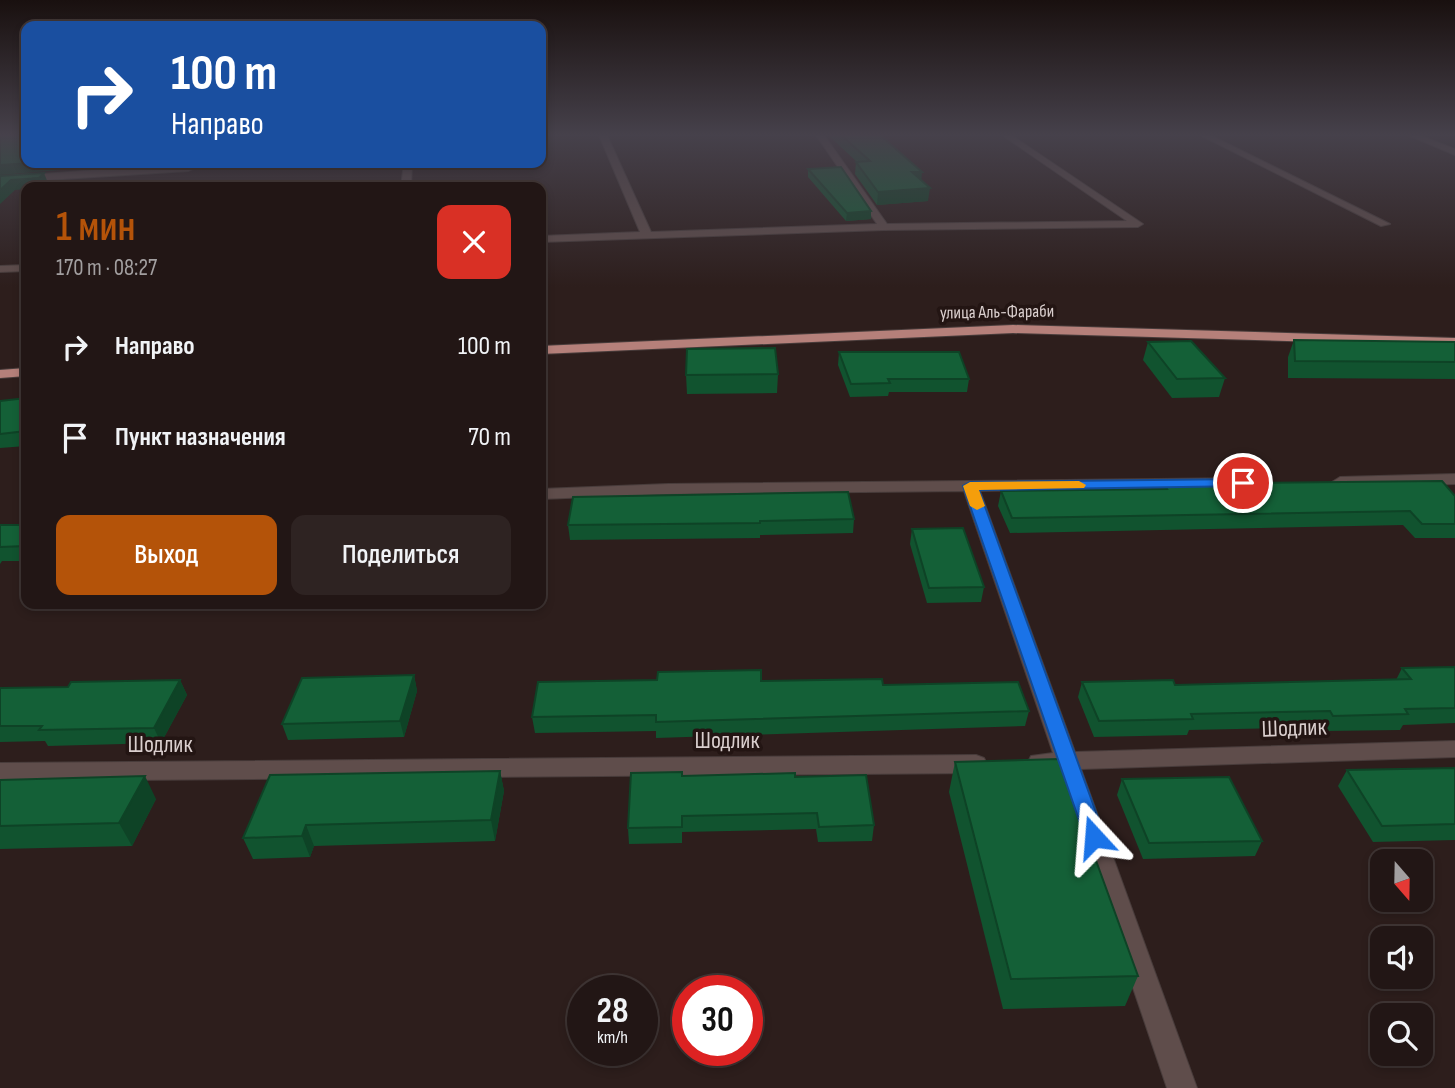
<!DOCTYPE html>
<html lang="ru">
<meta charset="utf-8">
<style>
:root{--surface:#221615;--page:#2e2322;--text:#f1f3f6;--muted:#a29fa0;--line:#3f3534;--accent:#b45309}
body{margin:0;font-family:"Sofia Sans Condensed",sans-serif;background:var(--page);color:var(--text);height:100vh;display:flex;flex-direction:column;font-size:26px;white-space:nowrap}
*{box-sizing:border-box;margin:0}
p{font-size:23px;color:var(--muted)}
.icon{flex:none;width:38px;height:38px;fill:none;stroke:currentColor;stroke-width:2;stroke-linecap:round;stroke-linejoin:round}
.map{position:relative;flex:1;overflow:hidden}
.side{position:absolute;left:21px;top:182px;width:525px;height:427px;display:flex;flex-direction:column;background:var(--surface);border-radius:14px;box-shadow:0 4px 10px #0003,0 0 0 2px var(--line)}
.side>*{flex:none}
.guide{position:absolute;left:21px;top:21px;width:525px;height:147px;border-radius:14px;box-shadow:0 4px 10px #0003,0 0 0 2px var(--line);background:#1a4fa0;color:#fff;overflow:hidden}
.needle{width:46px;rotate:160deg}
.controls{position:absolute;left:1370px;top:849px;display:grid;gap:14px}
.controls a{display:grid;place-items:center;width:63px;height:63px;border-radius:14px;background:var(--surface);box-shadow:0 4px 10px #0003,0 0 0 2px var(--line);font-size:35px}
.speed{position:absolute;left:567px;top:975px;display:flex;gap:14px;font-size:35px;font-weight:700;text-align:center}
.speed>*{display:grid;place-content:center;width:91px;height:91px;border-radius:50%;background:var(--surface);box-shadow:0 4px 10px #0003,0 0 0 2px var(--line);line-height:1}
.speed small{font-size:18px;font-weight:400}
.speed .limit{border:10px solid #d22;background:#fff;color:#111}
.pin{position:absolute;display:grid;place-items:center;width:60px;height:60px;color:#fff;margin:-30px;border:4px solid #fff;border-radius:50%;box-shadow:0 2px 7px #0007}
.me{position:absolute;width:77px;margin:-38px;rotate:341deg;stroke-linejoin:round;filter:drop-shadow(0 0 5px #0008)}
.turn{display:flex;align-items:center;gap:24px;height:147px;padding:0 35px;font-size:32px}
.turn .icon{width:91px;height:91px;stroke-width:2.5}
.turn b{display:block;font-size:49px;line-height:60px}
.round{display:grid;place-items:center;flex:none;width:74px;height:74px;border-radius:14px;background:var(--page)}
.headline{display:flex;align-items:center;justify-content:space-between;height:119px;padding:0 35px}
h1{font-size:42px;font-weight:600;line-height:52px;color:var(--accent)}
.button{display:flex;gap:14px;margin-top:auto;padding:14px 35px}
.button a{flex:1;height:80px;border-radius:14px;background:var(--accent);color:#fff;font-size:28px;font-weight:600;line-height:80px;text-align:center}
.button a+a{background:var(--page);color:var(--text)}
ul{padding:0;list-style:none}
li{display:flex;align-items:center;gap:21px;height:91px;padding:0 35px}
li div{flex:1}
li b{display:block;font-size:26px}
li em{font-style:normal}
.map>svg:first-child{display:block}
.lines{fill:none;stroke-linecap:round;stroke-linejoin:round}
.minor-casing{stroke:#483c3b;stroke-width:2}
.major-casing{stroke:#483c3b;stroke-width:2}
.minor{fill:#5f4d4b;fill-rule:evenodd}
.major{fill:#b5807a;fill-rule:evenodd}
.wall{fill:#11532f}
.shaded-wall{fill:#0e4326}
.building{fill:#146037;stroke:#0e4326;stroke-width:2}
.route{fill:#1a73e8;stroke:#114b97;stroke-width:2}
.slow{fill:#f59e0b}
.labels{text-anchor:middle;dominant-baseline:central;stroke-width:7;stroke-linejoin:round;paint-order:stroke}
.far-street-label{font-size:18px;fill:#dacfce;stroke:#231513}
.near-street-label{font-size:24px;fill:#dacfce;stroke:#231513}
</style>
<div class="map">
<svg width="1455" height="1088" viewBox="0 0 1455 1088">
<rect width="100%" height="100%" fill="#2d1e1c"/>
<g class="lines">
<defs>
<g id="minor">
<path d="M599 135H607L651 232 877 224 816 135H824L887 224 1127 221 1002 135H1011L1143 224 1138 227 884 230 541 242V236L640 232Z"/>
<path d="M1200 135H1210L1390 224 1381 226Z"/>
<path d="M1408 135H1419L1455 149V155Z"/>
<path d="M194 163H206L188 171 0 183V177Z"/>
<path d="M404 163H412L411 187H401Z"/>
<path d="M26 265V271L0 272V266Z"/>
<path d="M1455 474V484L1340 487 1332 482 1340 477Z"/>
<path d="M1252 478 1260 483 1258 486 980 491 1075 752 1455 741V757L1081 769 1197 1088H1167L1059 770 1031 768 1028 762 1031 756 1053 753 964 491 668 494 541 499V489L668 484Z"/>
<path d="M976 755 984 758 987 764 984 770 976 773 0 781V763Z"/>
</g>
<g id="major">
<path d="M1013 325 1455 338V346L1013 333 541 354V346Z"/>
<path d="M26 368V376L0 378V370Z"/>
</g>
</defs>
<use href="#minor" class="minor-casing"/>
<use href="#major" class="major-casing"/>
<use href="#minor" class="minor"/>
<use href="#major" class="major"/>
</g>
<g class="wall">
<path d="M828 135H880L921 181 928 201 877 205 855 174 856 162H857Z"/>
<path d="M808 169 871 211V219L846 221 808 177Z"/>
<path d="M1294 340 1455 342V379L1288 378V357Z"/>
<path d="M1148 342 1225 378 1219 397 1172 398 1143 360Z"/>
<path d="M839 352 969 379 967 392H889L888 396 850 397 838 365Z"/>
<path d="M778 374 777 393 687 394 686 375Z"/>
<path d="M26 398V446L0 448V401Z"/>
<path d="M1165 486 1455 496V538H1415L1403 525 1010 533 998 506 1001 491 1163 489Z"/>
<path d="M854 519 853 533 760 535V538L570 540 568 525Z"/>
<path d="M0 525H26V561H2L0 564Z"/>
<path d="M912 529 984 587 981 602 927 603 910 544Z"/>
<path d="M1455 667V723L1403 725 1400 730 1325 731 1322 727 1189 730 1187 735 1094 737 1078 697 1082 682 1175 685 1396 680 1402 668Z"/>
<path d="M414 675 417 691 404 737 288 740 282 724Z"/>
<path d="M180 680 187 695 161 743 48 746 45 741 0 742V688L68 687Z"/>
<path d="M761 681 883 685 1029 711 1025 726 656 738V731L535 733 532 717Z"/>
<path d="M955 762 1138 976 1125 1006 1003 1009 949 792Z"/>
<path d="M1455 768V840L1373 842 1338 786 1347 770Z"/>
<path d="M500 771 504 791 495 841 314 846 310 857 253 859 243 838Z"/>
<path d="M682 776 795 777 874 825 872 841 818 842 816 829 682 832V843L629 844 628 828Z"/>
<path d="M1122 779 1262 841 1255 856 1143 859 1117 795Z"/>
<path d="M0 780 156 799 132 846 0 849Z"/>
</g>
<g class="shaded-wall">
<path d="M30 163H67L60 170 0 175V165Z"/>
<path d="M912 172H922L921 184Z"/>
<path d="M44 173 48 183 43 187H26V189L15 190 0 204V190L11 180Z"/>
<path d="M930 188 928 201 877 205 878 192Z"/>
<path d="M871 211V219L846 221 847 213Z"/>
<path d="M414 675 417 691 404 737 400 721Z"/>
<path d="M180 680 187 695 161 743 154 728Z"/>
<path d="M500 771 504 791 495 841 491 820Z"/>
<path d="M145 776 156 799 132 846 119 823Z"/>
<path d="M306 825 314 846 310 857 302 836Z"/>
</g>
<g class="building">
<path d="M0 135H26V163H30L0 165Z"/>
<path d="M841 135H880L922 172H912L930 188 878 192 856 162 870 161Z"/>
<path d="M841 167 871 211 847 213 808 169Z"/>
<path d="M44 173 39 178 11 180 0 190V176Z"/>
<path d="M1294 340 1455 342V362L1295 361Z"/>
<path d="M1191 341 1225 378 1177 379 1148 342Z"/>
<path d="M775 348 778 374 686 375 687 349Z"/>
<path d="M839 352H959L969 379H888L890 383 851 384Z"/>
<path d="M26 398V431L0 434V401Z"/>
<path d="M1442 481 1455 496V524H1422L1410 511 1012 518 1001 491 1167 489 1165 486 1252 483Z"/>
<path d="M848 492 854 519 760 521V523L568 525 573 497Z"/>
<path d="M0 525H26V546L0 547Z"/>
<path d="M963 528 984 587 929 588 912 529Z"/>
<path d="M1455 667V708L1405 709 1408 714 1333 716 1330 711 1191 714 1193 719 1099 721 1082 682 1173 680 1175 685 1411 679 1402 668Z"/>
<path d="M761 670V681L882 679 883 685 1018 682 1029 711 656 722V715L532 717 538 682 657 680 658 672Z"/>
<path d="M414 675 400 721 282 724 302 678Z"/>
<path d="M180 680 154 728 39 730 42 726H0V688L68 687 71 682Z"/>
<path d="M1059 759 1138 976 1011 979 955 762Z"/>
<path d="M1455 768V824L1382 826 1347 770Z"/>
<path d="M500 771 491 820 306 825 302 836 243 838 270 775Z"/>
<path d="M682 772V776L795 773V777L866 775 874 825 819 827 817 813 682 816V827L628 828 631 773Z"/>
<path d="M145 776 119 823 0 826V780Z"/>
<path d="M1229 777 1262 841 1149 843 1122 779Z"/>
</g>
<linearGradient id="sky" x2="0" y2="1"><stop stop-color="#19100f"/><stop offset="0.47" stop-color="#46414b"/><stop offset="1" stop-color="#46414b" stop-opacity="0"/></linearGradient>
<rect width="1455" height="287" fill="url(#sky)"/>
<path class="route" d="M1243 479 1250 483 1248 486 979 490 1105 837 1102 843 1094 846 1087 843 963 486 970 482Z"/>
<path class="slow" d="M1079 481 1086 485 1084 488 979 490 985 506 977 510 970 506 963 486 970 482Z"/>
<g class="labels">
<g class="far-street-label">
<text transform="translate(997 312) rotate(-1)">улица Аль-Фараби</text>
</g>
<g class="near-street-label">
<text transform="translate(1294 728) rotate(-2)">Шодлик</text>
<text x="727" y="740">Шодлик</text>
<text x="160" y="744">Шодлик</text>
</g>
</g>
</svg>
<div class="controls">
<a><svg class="needle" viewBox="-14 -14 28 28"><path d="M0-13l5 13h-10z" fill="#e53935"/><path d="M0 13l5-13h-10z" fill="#a29fa0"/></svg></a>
<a><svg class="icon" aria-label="sound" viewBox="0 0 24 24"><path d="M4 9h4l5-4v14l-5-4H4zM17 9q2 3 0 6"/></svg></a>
<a><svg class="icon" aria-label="search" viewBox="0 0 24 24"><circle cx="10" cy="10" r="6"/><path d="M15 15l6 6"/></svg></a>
</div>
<div class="speed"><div>28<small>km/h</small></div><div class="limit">30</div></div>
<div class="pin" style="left:1243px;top:483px;background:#d93025"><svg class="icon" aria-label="arrive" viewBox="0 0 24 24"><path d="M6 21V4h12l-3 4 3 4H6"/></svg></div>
<svg class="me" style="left:1094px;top:837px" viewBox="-20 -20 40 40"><path d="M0-17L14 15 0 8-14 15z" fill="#1a73e8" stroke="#fff" stroke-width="4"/></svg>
<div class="guide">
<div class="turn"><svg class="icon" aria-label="right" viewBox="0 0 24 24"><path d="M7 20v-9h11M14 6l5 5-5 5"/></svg><div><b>100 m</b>Направо</div></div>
</div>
<section class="side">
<div class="headline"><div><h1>1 мин</h1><p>170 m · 08:27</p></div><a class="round" style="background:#d93025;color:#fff"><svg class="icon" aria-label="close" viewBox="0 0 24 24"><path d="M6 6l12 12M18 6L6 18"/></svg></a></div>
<ul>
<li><svg class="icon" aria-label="right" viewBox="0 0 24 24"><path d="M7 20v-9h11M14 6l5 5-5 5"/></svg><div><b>Направо</b></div><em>100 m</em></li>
<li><svg class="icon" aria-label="arrive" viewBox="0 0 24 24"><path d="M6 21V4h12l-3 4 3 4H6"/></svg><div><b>Пункт назначения</b></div><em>70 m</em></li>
</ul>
<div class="button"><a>Выход</a><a>Поделиться</a></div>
</section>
</div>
